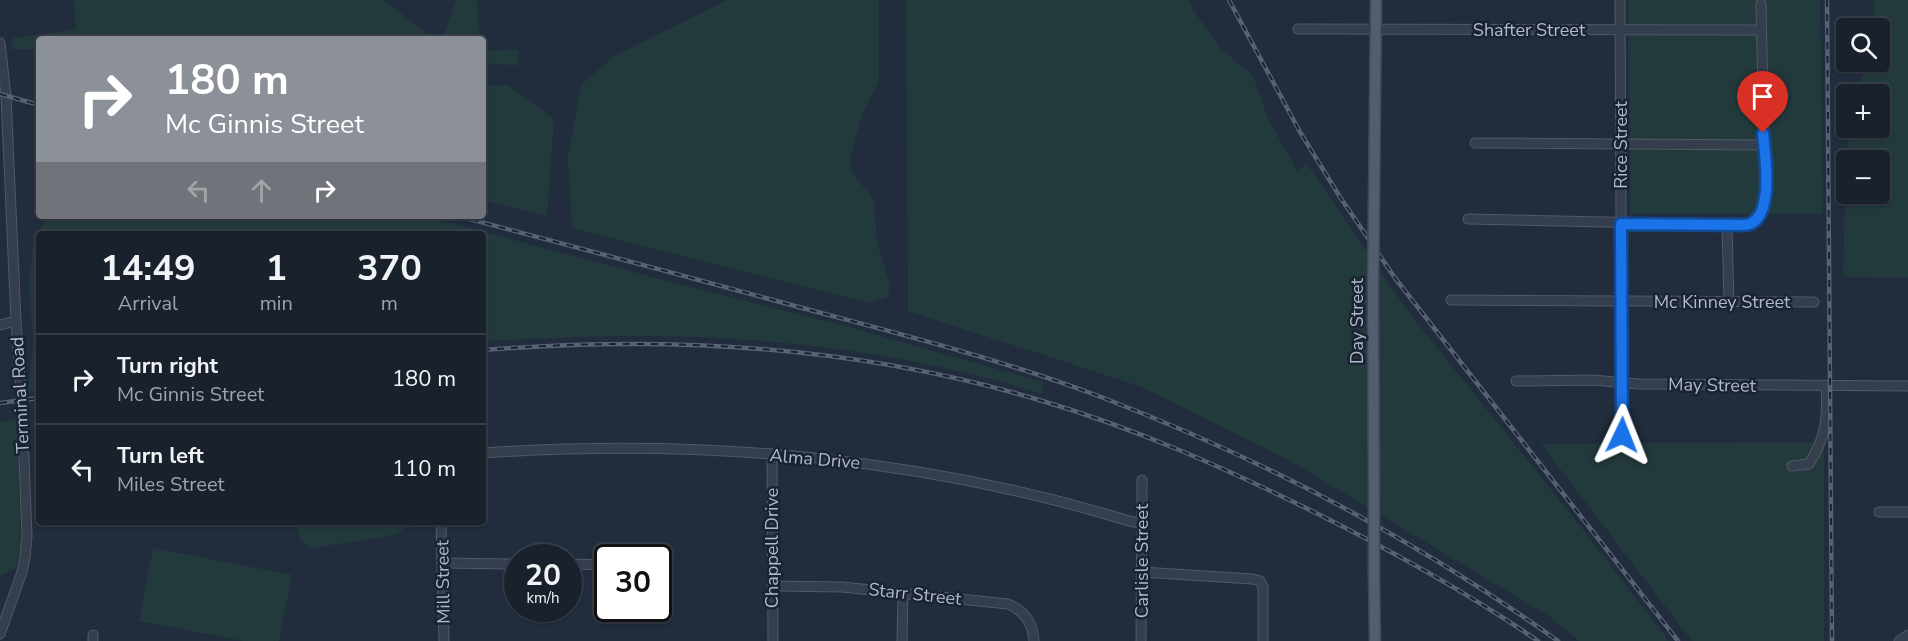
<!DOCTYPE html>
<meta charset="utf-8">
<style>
:root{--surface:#19212d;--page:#222935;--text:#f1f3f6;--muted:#9fa3aa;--line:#373e49}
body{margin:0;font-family:"Nunito Sans",sans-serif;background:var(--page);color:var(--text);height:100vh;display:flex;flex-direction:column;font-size:22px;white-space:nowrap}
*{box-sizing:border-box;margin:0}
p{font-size:20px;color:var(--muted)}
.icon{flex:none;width:33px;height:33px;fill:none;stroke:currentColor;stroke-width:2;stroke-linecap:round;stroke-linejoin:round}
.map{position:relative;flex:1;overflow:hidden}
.side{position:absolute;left:36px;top:231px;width:450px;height:294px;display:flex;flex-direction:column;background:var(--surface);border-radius:6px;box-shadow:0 2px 4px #0004,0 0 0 2px var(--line)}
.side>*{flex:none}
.hud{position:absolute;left:36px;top:36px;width:450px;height:183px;border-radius:6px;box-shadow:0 2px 4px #0004,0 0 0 2px var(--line);background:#8c9099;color:#fff;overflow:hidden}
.tools{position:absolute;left:1836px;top:18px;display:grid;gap:12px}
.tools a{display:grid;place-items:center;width:54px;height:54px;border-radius:6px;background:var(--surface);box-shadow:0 2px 4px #0004,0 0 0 2px var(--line);font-size:30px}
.speed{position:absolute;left:504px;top:544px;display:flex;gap:12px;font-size:30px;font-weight:700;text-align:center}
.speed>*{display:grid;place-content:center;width:78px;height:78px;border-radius:50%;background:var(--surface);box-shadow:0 2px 4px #0004,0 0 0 2px var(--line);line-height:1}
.speed small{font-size:15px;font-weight:400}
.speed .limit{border:3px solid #111;border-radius:9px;background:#fff;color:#111}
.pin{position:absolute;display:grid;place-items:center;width:51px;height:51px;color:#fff;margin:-62px -26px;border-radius:50% 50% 50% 0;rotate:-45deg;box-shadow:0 0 6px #0007}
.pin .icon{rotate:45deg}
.me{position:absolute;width:66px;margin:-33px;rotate:2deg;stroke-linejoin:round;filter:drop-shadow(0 0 4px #0008)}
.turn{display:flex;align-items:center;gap:21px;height:126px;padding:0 30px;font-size:27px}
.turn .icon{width:78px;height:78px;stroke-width:2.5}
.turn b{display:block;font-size:42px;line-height:51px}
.lanes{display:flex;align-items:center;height:57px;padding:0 30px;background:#0003;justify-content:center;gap:30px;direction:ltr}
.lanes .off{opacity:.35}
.eta{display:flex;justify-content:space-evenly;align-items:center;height:102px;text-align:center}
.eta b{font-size:36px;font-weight:700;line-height:42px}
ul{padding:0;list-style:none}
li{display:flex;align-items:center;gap:18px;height:90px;padding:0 30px;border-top:2px solid var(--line)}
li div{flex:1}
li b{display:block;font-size:22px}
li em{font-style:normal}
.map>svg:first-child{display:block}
.green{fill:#233a3d;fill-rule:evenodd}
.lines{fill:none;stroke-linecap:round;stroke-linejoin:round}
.minor-casing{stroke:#505967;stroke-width:11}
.major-casing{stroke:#3e4755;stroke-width:13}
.minor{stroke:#353e4c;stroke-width:9}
.major{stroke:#525d6d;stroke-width:10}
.rail-casing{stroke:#566274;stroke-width:4.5}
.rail{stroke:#1a2331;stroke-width:2;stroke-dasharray:7;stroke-linecap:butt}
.major-bridge-casing{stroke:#3e4755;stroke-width:13;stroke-linecap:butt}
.major-bridge{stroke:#525d6d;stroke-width:10}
.route-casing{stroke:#114b97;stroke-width:15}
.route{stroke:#1a73e8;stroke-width:10}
.labels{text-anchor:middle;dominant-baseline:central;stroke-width:5;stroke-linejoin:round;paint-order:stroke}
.street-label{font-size:18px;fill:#b0b9c8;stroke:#1a2331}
</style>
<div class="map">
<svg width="1908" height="641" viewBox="0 0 1908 641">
<rect width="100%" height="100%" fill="#212c3c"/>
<g class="green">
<path d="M74 0H384L433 39H39V49H11L13 38 76 30Z"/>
<path d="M456 0H477L479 39H443Z"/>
<path d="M727 0H879V80L862 114 850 158 852 172 874 200 877 243 890 284 888 297 870 303 572 228 568 157 581 85 616 55Z"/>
<path d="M906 0H1189L1192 8 1219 47 1253 76 1268 118 1297 171 1307 164 1407 310 1580 526 1669 641H1579L1549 616 1287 459 1142 387 908 311Z"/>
<path d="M1628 0H1820L1823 214H1630Z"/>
<path d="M1874 0H1908V278L1843 277 1846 155 1852 128H1880V94H1859L1865 62H1880V28H1872L1874 16ZM1846 160H1880V194H1846Z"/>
<path d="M518 49V65L483 64V51Z"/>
<path d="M483 85H508L554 119 547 216 483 200Z"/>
<path d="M45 216H424L660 279 853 328 1043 382V394C930 359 811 341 693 337 623 334 553 338 483 341V234H39V390L28 392 33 344 29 281 33 244 44 223Z"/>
<path d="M17 419 21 552 15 568 0 576V422Z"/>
<path d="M1824 442V641H1692L1541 444Z"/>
<path d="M297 522H419L393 535 312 548 299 539Z"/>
<path d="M153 548 292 575 279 641H244L139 621Z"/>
</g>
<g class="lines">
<defs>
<g id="minor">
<path d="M1620 0 1622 435"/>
<path d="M1298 29 1761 30"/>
<path d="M0 43 6 96 16 321 22 408 27 536 25 558 22 572 0 634"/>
<path d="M1475 143 1764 145"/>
<path d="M1468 219 1744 225 1757 220 1765 204V188L1761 4"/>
<path d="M1727 225 1729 303"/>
<path d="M1451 300 1814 302"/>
<path d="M0 325 16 321"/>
<path d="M1516 381 1592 380 1639 384 1908 386"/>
<path d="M483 453C700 438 921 457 1129 521L1141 523"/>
<path d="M772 454 773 641"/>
<path d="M1792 466 1809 464C1826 438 1828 416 1826 386"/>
<path d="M1879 512H1908"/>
<path d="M441 522 444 641"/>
<path d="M443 563 518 564"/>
<path d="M568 564 608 565"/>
<path d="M1142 572 1252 579 1260 581 1263 587V641"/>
<path d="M773 586 842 587 1008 604C1025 611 1033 623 1034 641"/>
<path d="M93 635V641"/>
<path d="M902 641 903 593"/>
<path d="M1141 641 1142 480"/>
<path d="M1899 641 1908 635"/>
</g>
<g id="major">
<path d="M1374 204 1376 0"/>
<path d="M1373 296 1374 494"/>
<path d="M1374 574 1375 641"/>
</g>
</defs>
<use href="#minor" class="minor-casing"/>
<use href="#major" class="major-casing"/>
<use href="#minor" class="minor"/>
<use href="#major" class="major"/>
<defs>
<g id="rail">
<path d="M1229 0 1300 132 1340 197 1395 278 1678 641"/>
<path d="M1827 0 1832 641"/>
<path d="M0 94 39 105"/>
<path d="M458 216C575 247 693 278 810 310 908 336 1006 361 1101 397 1263 459 1417 540 1558 641"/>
<path d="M483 350C670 335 859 346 1039 400 1135 428 1225 468 1314 512 1392 551 1467 592 1538 641"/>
<path d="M0 403 39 398"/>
</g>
</defs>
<use href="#rail" class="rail-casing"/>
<use href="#rail" class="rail"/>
<defs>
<g id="major-bridge">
<path d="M1373 296 1374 204"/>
<path d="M1374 574V494"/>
</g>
</defs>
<use href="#major-bridge" class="major-bridge-casing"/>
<use href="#major-bridge" class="major-bridge"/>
</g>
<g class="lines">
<defs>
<path id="route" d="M1622 435 1621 224 1744 225C1776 223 1765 155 1763 133"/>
</defs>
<use href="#route" class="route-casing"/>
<use href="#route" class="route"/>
</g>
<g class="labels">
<g class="street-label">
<text x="1529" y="30">Shafter Street</text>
<text transform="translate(1621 145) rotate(-90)">Rice Street</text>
<text x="1722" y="302">Mc Kinney Street</text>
<text transform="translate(1357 321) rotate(-90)">Day Street</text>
<text transform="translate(1712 385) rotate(1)">May Street</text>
<text transform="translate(20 395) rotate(-93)">Terminal Road</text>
<text transform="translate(815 459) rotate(5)">Alma Drive</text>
<text transform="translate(772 548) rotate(-90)">Chappell Drive</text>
<text transform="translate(1142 561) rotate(-90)">Carlisle Street</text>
<text transform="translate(443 582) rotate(-91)">Mill Street</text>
<text transform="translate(915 594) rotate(6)">Starr Street</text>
</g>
</g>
</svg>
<div class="tools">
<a><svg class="icon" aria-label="search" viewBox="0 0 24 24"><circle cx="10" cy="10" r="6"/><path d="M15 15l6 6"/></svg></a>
<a>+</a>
<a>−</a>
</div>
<div class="speed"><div>20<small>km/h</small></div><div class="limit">30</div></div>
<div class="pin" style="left:1763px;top:133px;background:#d93025"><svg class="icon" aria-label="arrive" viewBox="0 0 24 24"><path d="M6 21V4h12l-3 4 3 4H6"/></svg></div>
<svg class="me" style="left:1622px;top:435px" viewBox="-20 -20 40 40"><path d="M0-17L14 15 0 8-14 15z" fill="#1a73e8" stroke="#fff" stroke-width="4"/></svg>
<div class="hud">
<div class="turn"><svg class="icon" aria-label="right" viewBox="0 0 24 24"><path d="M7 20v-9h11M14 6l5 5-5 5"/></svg><div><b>180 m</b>Mc Ginnis Street</div></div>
<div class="lanes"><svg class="icon off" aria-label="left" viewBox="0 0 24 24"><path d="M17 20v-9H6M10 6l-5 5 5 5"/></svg><svg class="icon off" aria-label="ahead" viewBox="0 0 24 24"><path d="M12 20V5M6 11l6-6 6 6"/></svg><svg class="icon" aria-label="right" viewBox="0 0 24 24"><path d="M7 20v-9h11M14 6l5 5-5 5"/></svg></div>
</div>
<section class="side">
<div class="eta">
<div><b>14:49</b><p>Arrival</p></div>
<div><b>1</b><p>min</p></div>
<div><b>370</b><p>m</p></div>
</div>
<ul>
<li><svg class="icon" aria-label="right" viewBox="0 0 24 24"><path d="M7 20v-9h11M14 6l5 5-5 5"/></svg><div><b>Turn right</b><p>Mc Ginnis Street</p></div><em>180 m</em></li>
<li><svg class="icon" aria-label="left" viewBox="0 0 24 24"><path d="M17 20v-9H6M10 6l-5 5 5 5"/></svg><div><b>Turn left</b><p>Miles Street</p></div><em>110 m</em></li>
</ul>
</section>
</div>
